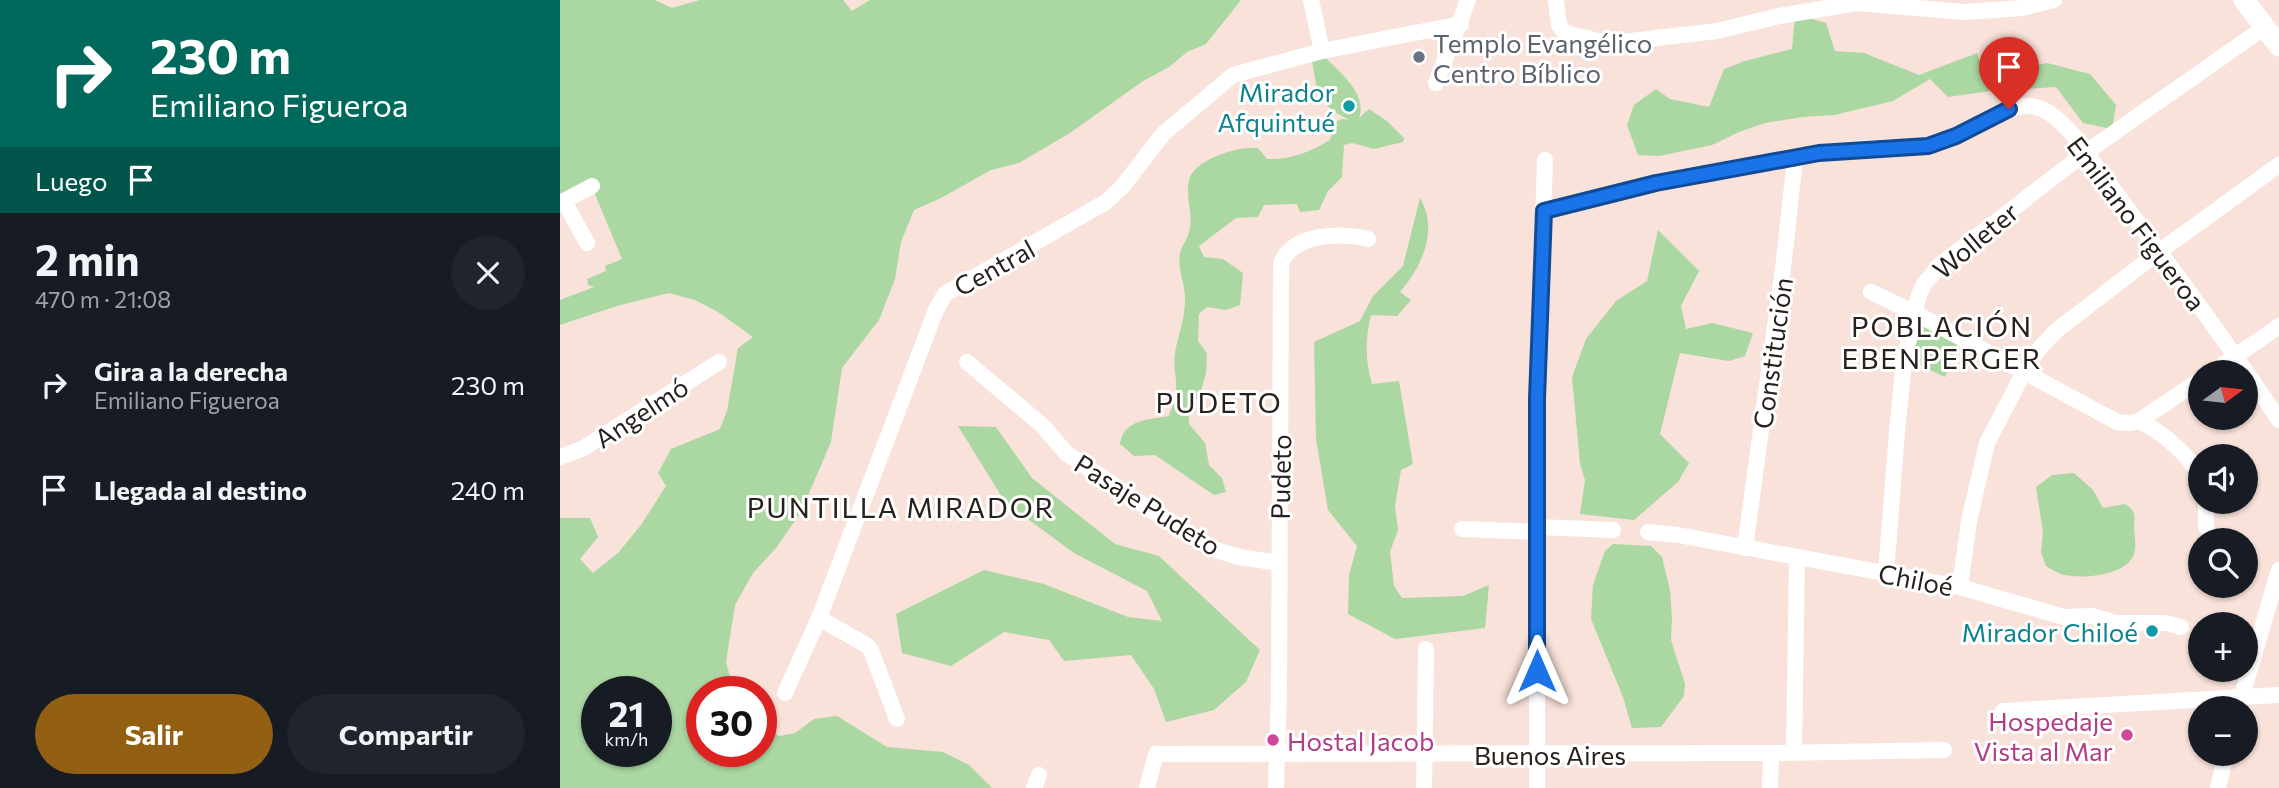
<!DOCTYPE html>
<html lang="es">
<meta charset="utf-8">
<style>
:root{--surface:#171b24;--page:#20242c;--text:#f1f3f6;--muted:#9ea1a6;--accent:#936013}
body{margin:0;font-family:Commissioner,sans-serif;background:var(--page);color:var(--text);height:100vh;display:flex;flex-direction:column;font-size:26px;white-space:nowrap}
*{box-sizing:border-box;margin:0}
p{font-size:23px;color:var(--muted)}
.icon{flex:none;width:38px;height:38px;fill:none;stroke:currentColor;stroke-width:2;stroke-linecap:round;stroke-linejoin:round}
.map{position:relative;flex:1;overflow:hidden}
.sheet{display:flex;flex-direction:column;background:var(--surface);width:560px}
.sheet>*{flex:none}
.guide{background:#00695c;color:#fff;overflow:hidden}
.needle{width:46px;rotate:75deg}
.tools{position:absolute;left:1628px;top:360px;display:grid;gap:14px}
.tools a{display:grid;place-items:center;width:70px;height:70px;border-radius:50%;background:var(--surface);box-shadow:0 2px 5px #0004;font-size:35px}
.speed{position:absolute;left:21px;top:676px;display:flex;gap:14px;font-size:35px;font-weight:700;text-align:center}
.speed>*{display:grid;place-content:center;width:91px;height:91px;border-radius:50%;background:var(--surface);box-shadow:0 2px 5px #0004;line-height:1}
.speed small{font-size:18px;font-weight:400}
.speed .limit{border:10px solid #d22;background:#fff;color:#111}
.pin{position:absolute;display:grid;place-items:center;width:60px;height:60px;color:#fff;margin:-72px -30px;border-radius:50% 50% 50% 0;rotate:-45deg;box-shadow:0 0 7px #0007}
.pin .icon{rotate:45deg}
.me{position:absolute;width:77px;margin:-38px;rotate:0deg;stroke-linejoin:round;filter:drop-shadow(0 0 5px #0008)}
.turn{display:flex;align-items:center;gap:24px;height:147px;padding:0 35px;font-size:32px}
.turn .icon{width:91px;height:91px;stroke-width:2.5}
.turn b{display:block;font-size:49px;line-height:60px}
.then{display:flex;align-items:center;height:66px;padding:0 35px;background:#0003;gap:14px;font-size:26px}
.round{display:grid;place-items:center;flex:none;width:74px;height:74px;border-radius:37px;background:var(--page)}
.headline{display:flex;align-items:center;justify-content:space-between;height:119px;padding:0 35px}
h1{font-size:42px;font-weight:700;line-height:52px}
.button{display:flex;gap:14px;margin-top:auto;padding:14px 35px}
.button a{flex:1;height:80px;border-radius:42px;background:var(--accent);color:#fff;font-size:28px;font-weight:700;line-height:80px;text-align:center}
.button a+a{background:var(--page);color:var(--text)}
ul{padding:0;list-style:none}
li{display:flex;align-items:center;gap:21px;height:105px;padding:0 35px}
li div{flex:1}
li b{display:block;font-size:26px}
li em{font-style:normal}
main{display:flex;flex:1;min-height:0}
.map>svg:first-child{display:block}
.green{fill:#abd7a3;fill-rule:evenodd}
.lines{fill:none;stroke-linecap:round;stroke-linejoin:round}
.minor{stroke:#fff;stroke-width:16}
.secondary{stroke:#fff;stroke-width:21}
.route-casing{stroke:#114b97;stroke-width:18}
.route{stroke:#1a73e8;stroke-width:12}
.worship-dot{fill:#6b7280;stroke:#fff;stroke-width:2.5}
.culture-dot{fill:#0f9aa8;stroke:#fff;stroke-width:2.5}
.hotel-dot{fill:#d1479c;stroke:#fff;stroke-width:2.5}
.labels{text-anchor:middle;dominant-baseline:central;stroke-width:6;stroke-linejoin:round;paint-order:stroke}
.worship-label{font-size:26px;fill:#5b616d;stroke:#fff;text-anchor:start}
.culture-label{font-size:26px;fill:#0d838f;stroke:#fff;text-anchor:end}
.street-label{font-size:26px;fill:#28201c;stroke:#fff}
.hotel-label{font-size:26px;fill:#b23c85;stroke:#fff;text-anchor:end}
.neighbourhood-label{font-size:28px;letter-spacing:2px;fill:#28201c;stroke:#fff}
</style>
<main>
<section class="sheet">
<div class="guide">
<div class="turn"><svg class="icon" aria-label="right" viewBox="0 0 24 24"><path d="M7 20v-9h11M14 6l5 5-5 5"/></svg><div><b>230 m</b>Emiliano Figueroa</div></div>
<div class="then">Luego<svg class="icon" aria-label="arrive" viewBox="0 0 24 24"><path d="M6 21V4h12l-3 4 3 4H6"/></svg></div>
</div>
<div class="headline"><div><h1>2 min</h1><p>470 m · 21:08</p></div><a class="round"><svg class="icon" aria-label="close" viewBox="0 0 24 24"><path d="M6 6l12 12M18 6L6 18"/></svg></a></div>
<ul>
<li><svg class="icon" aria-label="right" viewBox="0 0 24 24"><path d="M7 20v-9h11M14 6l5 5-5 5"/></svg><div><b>Gira a la derecha</b><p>Emiliano Figueroa</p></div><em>230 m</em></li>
<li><svg class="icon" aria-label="arrive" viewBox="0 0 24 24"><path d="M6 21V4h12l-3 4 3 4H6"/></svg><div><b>Llegada al destino</b></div><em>240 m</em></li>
</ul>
<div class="button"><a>Salir</a><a>Compartir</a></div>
</section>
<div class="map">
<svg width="1719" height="788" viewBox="0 0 1719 788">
<rect width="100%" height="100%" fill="#f8e2d9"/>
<g class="green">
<path d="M0 0H95L112 8 140 0H283L292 11 310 0H681L646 44 627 52 609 67 583 81 510 133 459 163 431 170 381 198 354 210 341 242 335 279 319 320 282 368 271 442 241 512 216 548 193 573 175 605 166 662 174 691H142V751H201V723L219 736 235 733 254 719 277 716 327 747 383 752 409 765 432 788H0V518H30L38 537 20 559 33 573 58 553 81 525 106 486 98 473 111 449 160 429 167 411 178 348 193 337 158 312 135 300 109 293 57 306 0 325V300L34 287 28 285 27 279 46 271 45 266 62 259 32 187 0 203ZM37 691H96V751H37Z"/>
<path d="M1235 14 1266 23 1275 51 1304 53 1359 75 1417 53 1424 76 1487 63 1530 74 1556 105 1552 129 1523 123 1496 87 1431 91 1388 97 1370 79 1333 101 1274 115 1242 117 1205 123 1179 132 1152 145 1099 156 1078 155 1067 125 1074 105 1096 89 1110 99 1149 107 1164 69 1185 61 1232 49Z"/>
<path d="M765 57C780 73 808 94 799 118L809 109 827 121 844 138 843 142 814 149 792 143 784 145 782 177 768 191 759 210 740 212 737 204 704 205 698 217 676 218 639 246 644 257 663 259 683 273 680 305 666 310 647 307 639 314 638 341 647 353 646 373 640 395 629 409V424L645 443 649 465 662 478 666 492 654 495 595 455 574 456 560 444C564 419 588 420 609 416 611 408 616 399 616 391 617 378 613 367 615 353 618 335 625 319 625 301 626 285 617 269 620 253 622 245 629 237 630 228 633 213 625 195 629 180 634 159 679 146 698 148L707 159C731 160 750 152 770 140L775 122 782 119 790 120C758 106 757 92 752 61Z"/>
<path d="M860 198C879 230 862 266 840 292L851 300 837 316 811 315C805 339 805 360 812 384L839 381 853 464 841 470 835 506 838 530 830 552 834 586 842 598 903 596 929 585 925 628 835 639 788 614 789 575 797 546 768 510 756 439 754 342 800 321 813 296 843 266Z"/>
<path d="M1098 230 1139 271 1121 306 1126 329 1152 323 1193 333 1185 356 1169 361 1120 353 1100 434 1129 463 1118 482 1074 520 1020 514 1025 480 1020 464 1012 377 1026 339 1056 301 1087 281Z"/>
<path d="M1362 324 1398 344 1385 377 1349 360 1358 328Z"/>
<path d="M398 426 436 427 472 478 555 544 599 556 700 650 686 682 654 710 606 722 594 689 571 655 504 661 489 640 444 632 391 666 342 653 336 614 424 570 484 584 568 617 602 621 587 591 514 553 445 502Z"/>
<path d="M1514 473 1533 490 1543 508 1565 504C1575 510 1575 515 1574 526 1574 536 1577 545 1574 554 1567 576 1520 580 1501 574 1496 572 1491 569 1486 566L1481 552 1483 532 1476 487 1492 475Z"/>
<path d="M1053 544 1091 546 1102 557 1110 590 1112 618 1111 640 1125 684 1124 696 1101 727 1072 728 1063 697 1031 619 1033 585 1045 551Z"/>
</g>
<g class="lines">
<g class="minor">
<path d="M751 0 762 51"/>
<path d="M996 0 999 25 1005 33 1043 42H1062L1157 31 1219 16 1297 3 1405 12 1462 8 1494 0"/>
<path d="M876 83 908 0"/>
<path d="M4 201 27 243"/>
<path d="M0 203 32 186"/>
<path d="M984 211C1075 188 1166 167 1259 153 1283 149 1308 148 1333 147 1345 147 1358 148 1370 145 1404 139 1449 94 1482 109 1509 121 1531 161 1549 184 1607 261 1665 339 1719 420"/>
<path d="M1311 292 1353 312 1557 422 1571 423 1579 421 1640 380"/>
<path d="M407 362 483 426 506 453 591 510 656 550 679 557 719 563"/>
<path d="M1651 373 1719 326"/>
<path d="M1579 421C1601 431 1628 454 1640 476"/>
<path d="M0 457 22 449 159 362"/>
<path d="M977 527 1053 530"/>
<path d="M1646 527V502"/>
<path d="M902 529 977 532"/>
<path d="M1088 532 1118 535 1400 587 1504 617 1532 616 1556 623H1606L1621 627"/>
<path d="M1185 548 1224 260 1235 158"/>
<path d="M1326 573 1337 432 1344 362 1358 298 1364 284 1381 264 1525 153 1705 27"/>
<path d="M1400 587 1409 521 1427 443 1464 372 1478 350 1497 330 1600 251 1719 165"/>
<path d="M259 618 308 646 311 650 337 719"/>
<path d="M225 693 259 618 376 310 385 294 546 202 562 187 603 134 673 75 762 51 901 24"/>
<path d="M1678 709 1719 570"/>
<path d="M1443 711 1719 695"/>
<path d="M1234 752 1237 558"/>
<path d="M474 788 479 775"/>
<path d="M587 788 596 754 1211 753 1384 750"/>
<path d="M716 788 719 692 721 264C733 232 781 233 808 239"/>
<path d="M864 788 866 649"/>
<path d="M977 788V399L985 160"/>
<path d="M1210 788 1211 753"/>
<path d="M1658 788 1666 754"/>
</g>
<path class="secondary" d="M1684 0 1719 46"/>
</g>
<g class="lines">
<defs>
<path id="route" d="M977 671V399L984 211 1096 183 1259 153 1368 146 1396 136 1449 109"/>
</defs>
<use href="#route" class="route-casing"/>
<use href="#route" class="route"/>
</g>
<circle class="worship-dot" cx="859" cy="57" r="7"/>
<g class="culture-dot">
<circle cx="789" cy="106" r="7"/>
<circle cx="1592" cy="631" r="7"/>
</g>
<g class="hotel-dot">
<circle cx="1567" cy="735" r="7"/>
<circle cx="713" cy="740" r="7"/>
</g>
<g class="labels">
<g class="worship-label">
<text x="873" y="42">Templo Evangélico<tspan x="873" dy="30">Centro Bíblico</tspan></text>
</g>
<g class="culture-label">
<text x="775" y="91">Mirador<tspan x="775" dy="30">Afquintué</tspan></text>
<text x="1578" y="631">Mirador Chiloé</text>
</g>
<g class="street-label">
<text transform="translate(1577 223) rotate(53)">Emiliano Figueroa</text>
<text transform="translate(1415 240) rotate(-40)">Wolleter</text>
<text transform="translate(434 267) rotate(-29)">Central</text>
<text transform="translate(1212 353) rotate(-82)">Constitución</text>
<text transform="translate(81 412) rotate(-33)">Angelmó</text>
<text transform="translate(720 477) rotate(-89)">Pudeto</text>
<text transform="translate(588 504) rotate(32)">Pasaje Pudeto</text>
<text transform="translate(1356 579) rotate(11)">Chiloé</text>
<text x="990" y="754">Buenos Aires</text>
</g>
<g class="hotel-label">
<text x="1553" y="720">Hospedaje<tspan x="1553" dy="30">Vista al Mar</tspan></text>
<text x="727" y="740" text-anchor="start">Hostal Jacob</text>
</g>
<g class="neighbourhood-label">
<text x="1382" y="326">POBLACIÓN<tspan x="1382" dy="32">EBENPERGER</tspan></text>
<text x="659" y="402">PUDETO</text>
<text x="341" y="507">PUNTILLA MIRADOR</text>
</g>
</g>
</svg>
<div class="tools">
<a><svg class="needle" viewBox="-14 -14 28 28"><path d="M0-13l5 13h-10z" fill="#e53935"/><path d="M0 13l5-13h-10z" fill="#9ea1a6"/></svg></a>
<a><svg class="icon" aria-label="sound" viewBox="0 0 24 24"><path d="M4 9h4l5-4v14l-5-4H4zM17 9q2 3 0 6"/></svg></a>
<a><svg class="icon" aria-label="search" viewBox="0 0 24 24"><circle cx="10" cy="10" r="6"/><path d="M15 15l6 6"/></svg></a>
<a>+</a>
<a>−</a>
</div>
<div class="speed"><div>21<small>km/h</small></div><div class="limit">30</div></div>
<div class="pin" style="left:1449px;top:109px;background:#d93025"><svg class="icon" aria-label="arrive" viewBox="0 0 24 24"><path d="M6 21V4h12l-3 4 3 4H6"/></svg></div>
<svg class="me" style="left:977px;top:671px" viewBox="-20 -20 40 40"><path d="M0-17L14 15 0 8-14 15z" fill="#1a73e8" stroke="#fff" stroke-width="4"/></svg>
</div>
</main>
